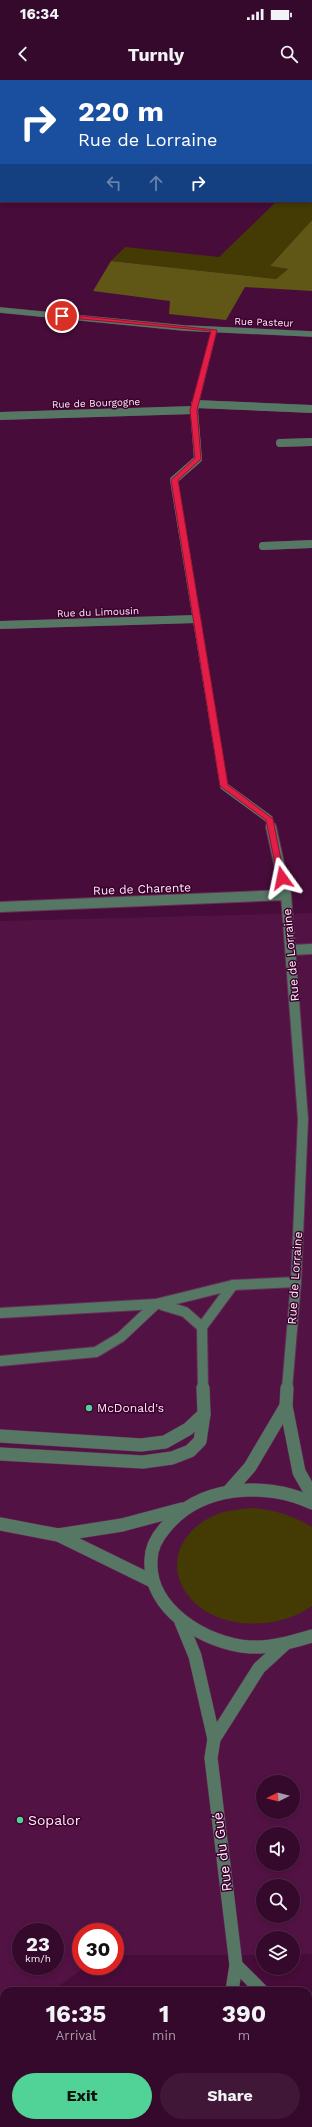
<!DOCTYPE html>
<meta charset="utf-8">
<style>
:root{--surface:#35092b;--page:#401737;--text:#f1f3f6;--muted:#aa9aa9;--line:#4f2a47;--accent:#51d397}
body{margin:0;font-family:"Work Sans",sans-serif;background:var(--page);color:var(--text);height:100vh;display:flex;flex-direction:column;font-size:15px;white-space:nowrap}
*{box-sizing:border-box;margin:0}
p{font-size:13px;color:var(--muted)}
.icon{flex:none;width:22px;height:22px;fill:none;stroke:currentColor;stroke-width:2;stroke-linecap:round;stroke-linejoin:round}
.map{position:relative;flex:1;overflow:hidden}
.panel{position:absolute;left:0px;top:1907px;width:312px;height:140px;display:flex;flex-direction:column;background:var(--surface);border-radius:12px 12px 0 0;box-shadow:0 2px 6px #0003,0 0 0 1px var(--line)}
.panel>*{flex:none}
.banner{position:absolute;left:0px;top:0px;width:312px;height:122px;box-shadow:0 2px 6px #0003,0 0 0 1px var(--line);background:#1a4fa0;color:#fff;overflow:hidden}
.needle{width:26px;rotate:264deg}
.controls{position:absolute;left:256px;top:1695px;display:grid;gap:8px}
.controls a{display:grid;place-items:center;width:44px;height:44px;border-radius:50%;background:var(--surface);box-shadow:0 2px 6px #0003,0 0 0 1px var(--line);font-size:20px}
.speed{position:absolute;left:12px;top:1843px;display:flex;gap:8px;font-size:20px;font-weight:700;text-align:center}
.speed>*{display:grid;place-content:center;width:52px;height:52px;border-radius:50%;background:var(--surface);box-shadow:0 2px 6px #0003,0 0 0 1px var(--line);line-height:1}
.speed small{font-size:10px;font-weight:400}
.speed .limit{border:6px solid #d22;background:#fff;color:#111}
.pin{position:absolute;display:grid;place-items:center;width:34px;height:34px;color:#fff;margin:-17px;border:2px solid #fff;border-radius:50%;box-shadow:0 1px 4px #0007}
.me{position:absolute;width:44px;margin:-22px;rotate:348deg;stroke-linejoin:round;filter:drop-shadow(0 0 3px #0008)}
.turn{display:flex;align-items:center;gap:14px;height:84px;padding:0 12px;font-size:18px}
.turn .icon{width:52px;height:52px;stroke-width:2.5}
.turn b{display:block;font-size:28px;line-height:34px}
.lanes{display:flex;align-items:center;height:38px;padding:0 12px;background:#0003;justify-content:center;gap:20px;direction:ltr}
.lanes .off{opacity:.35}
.eta{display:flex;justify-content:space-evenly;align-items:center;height:68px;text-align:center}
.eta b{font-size:24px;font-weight:700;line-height:28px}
.primary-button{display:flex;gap:8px;margin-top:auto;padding:8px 12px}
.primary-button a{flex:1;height:46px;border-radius:24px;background:var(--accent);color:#111;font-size:16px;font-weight:700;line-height:46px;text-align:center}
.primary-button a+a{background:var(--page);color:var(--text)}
.status{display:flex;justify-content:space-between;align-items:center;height:28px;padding:0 20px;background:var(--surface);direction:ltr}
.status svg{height:11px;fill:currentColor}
header{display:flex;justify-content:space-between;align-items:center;height:52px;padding:0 12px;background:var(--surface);font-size:18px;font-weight:700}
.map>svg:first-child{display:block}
.built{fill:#531244;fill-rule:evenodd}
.green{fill:#433b03}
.forest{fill:#605615}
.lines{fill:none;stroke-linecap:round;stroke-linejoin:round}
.minor-far3-casing{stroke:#643057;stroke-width:6}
.minor-far2-casing{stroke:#643057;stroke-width:8}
.minor-far1-casing{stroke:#643057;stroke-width:12}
.minor-casing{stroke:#643057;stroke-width:14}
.major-casing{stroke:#643057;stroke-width:14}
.minor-far3{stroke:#577765;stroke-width:5.5}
.minor-far2{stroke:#577765;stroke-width:8}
.minor-far1{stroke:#577765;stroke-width:10}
.minor{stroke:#577765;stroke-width:13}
.major{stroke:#81c5a0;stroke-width:13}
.route{fill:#e11d48;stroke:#92132f}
.poi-dot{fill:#51d397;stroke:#3c012e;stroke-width:1.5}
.labels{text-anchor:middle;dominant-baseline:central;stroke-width:3;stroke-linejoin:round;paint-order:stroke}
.far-street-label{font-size:10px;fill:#fcecf6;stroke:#3c012e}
.street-label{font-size:12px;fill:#fcecf6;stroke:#3c012e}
.poi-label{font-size:12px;fill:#fcecf6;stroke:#3c012e;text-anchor:start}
.near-poi-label{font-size:14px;fill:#fcecf6;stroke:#3c012e;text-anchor:start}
.near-street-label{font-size:14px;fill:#fcecf6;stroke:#3c012e}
</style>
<div class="status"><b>16:34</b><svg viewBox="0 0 49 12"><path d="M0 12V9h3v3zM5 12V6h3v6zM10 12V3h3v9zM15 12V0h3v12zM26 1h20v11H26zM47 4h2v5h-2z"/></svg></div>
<header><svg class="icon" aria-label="back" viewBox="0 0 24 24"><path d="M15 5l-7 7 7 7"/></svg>Turnly<svg class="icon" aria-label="search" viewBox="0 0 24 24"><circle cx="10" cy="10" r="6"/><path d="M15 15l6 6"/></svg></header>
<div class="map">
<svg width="312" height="2047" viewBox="0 0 312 2047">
<rect width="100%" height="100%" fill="#470c39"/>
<path class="built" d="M312 833V1874H293V1858H263V1875H115V1852H81V1886H87L52 1911H4V1946L0 1949V841ZM263 1702H293V1732H263ZM263 1754H293V1784H263ZM263 1806H293V1836H263ZM21 1852H55V1886H21Z"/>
<g class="green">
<path d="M312 88V140L270 186 288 189 276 199 111 181 125 167 219 177 277 121H311Z"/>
<path d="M254 1428C276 1430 293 1436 312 1447V1526C277 1552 210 1551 185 1511 166 1481 183 1450 213 1436 226 1430 240 1429 254 1428Z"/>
<path d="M312 2033V2047H264L273 2043H308V2034Z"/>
</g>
<path class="forest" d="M312 140V211L245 207 226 240 169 234 170 221 93 211 111 181 276 199 288 189 270 186Z"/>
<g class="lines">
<defs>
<g id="minor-far3">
<path d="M0 230 184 248 312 254"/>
<path d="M196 323 214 250"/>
</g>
<g id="minor-far2">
<path d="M196 322 194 330 198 379 174 400 224 706 269 739 271 748"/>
<path d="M195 324 312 329"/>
<path d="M0 336 194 330"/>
<path d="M280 363 312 362"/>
<path d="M263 466 312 464"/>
<path d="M0 545 197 539"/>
</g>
<g id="minor-far1">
<path d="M271 747 286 815 303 1039 296 1202 287 1309"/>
<path d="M0 827 286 815"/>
<path d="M291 870 312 869"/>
<path d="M162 1225 185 1232 202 1247"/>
<path d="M0 1233 156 1224 233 1205 296 1202"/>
<path d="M0 1281 96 1272 121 1257 156 1224"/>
<path d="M203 1309 202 1247 233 1205"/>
</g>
<g id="minor">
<path d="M287 1308 286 1326 299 1392 312 1415"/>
<path d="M0 1356 141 1365 165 1362 188 1349 204 1334"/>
<path d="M0 1374 143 1382 172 1378 190 1371 200 1361 204 1334 203 1308"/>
<path d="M228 1412 250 1387 286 1326"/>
<path d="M312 1423C266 1401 199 1405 165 1448 158 1456 151 1468 151 1480 148 1529 205 1564 250 1567 271 1568 292 1562 312 1556"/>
<path d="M0 1444 58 1455 152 1501"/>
<path d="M58 1455 122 1445 182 1429"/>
<path d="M181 1542 195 1576 214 1659 211 1678 236 1885 232 1911"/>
<path d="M214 1659 259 1588 284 1565"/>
<path d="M236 1885 262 1911"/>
<path d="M308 1953 312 1956"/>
</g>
<g id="major">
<path d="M308 1990H312"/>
<path d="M167 2047 172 2043"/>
</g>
</defs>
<use href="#minor-far3" class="minor-far3-casing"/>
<use href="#minor-far2" class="minor-far2-casing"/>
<use href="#minor-far1" class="minor-far1-casing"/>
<use href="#minor" class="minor-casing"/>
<use href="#major" class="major-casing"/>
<use href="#minor-far3" class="minor-far3"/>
<use href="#minor-far2" class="minor-far2"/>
<use href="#minor-far1" class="minor-far1"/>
<use href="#minor" class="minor"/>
<use href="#major" class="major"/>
</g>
<path class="route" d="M62 234 217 250 197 330 201 379 178 400 228 705 273 739 285 800 278 798 266 740 220 706 171 400 195 378 190 330 211 251 60 237Z"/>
<g class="poi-dot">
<circle cx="89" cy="1328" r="4"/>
<circle cx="20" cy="1740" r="4"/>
</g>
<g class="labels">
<g class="far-street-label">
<text transform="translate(264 242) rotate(2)">Rue Pasteur</text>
<text transform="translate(96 323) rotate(-2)">Rue de Bourgogne</text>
<text transform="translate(98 532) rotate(-2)">Rue du Limousin</text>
</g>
<g class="street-label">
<text transform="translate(142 809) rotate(-2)">Rue de Charente</text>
<text transform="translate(291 875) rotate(-95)">Rue de Lorraine</text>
<text transform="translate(295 1198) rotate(-86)">Rue de Lorraine</text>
</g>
<g class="poi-label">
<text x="97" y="1328">McDonald's</text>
</g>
<g class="near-poi-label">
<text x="28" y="1740">Sopalor</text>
</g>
<g class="near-street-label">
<text transform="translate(222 1772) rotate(-97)">Rue du Gué</text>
</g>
</g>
</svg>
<div class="controls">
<a><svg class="needle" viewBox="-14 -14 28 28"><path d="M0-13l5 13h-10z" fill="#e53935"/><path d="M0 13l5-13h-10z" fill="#aa9aa9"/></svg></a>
<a><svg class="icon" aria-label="sound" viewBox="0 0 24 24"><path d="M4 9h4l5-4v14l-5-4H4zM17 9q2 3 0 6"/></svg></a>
<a><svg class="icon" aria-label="search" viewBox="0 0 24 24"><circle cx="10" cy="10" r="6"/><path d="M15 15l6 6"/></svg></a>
<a><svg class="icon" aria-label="layers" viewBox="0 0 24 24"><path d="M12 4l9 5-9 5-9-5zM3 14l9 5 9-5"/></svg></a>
</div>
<div class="speed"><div>23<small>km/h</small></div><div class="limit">30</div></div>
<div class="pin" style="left:62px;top:236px;background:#d93025"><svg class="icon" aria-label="arrive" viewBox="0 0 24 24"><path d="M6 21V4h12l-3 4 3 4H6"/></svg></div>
<svg class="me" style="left:282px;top:798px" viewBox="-20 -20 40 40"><path d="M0-17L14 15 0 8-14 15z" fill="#e11d48" stroke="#fff" stroke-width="4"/></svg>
<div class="banner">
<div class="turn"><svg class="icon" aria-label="right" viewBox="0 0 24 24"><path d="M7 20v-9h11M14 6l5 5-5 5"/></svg><div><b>220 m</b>Rue de Lorraine</div></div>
<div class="lanes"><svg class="icon off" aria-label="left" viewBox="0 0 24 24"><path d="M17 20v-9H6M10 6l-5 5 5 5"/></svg><svg class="icon off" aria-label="ahead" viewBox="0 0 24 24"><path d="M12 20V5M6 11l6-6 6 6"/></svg><svg class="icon" aria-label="right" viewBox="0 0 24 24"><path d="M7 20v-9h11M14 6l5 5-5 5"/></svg></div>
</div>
<section class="panel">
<div class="eta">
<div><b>16:35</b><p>Arrival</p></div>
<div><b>1</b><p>min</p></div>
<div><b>390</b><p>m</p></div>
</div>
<div class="primary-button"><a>Exit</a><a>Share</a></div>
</section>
</div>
